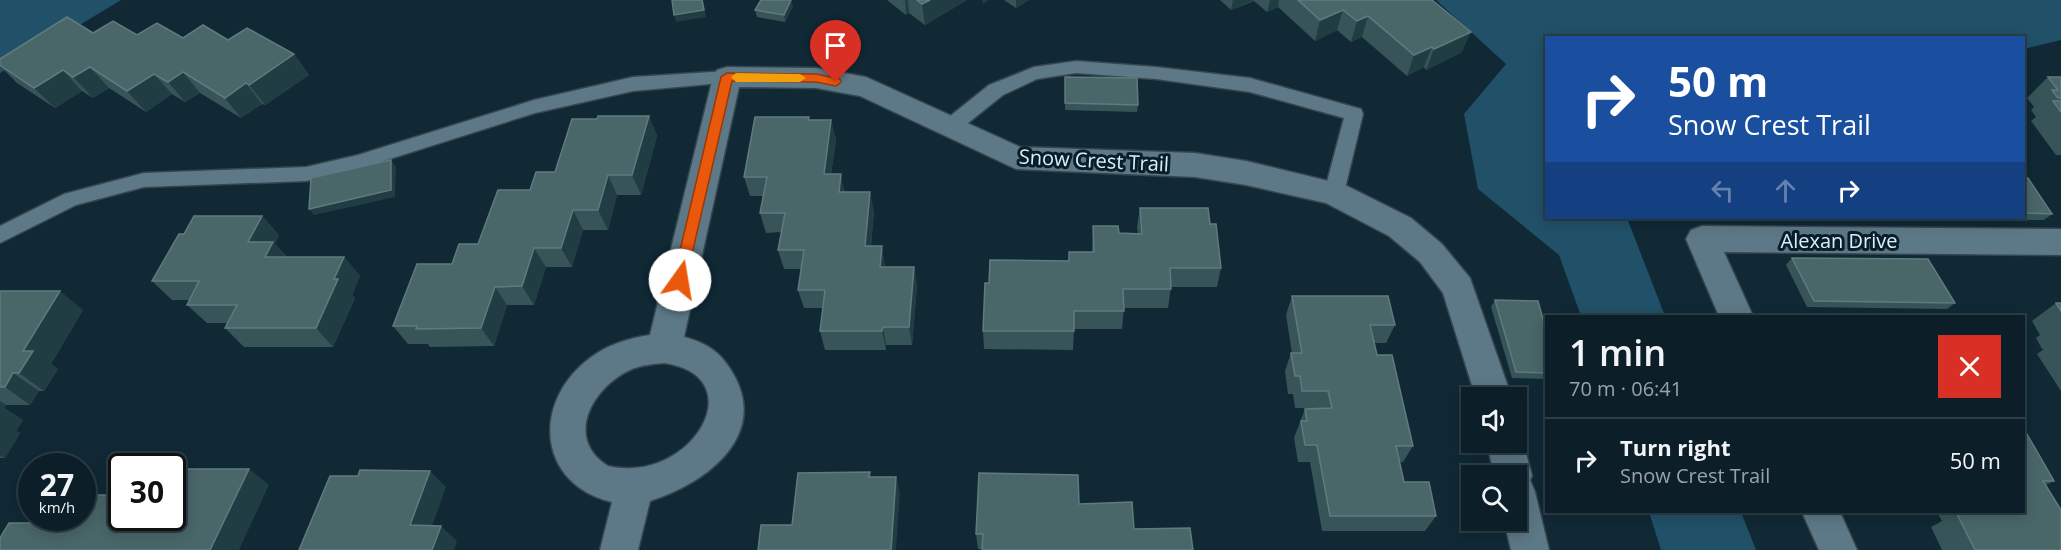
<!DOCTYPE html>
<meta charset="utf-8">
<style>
:root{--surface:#0c1f28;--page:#152730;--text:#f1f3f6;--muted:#9aa2a8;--line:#2c3d45}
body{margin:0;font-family:"Open Sans",sans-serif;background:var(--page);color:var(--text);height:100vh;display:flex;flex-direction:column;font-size:22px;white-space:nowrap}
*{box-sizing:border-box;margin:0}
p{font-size:20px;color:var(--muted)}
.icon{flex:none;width:33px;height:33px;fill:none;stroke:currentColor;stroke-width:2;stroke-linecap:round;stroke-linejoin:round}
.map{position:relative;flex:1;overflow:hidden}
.details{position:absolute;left:1545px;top:315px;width:480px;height:198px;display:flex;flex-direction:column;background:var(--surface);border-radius:0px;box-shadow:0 3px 15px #0003,0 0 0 2px var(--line)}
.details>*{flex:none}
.banner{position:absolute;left:1545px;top:36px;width:480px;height:183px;border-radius:0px;box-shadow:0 3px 15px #0003,0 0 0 2px var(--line);background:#1a4fa0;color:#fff;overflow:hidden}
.buttons{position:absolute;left:1461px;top:387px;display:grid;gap:12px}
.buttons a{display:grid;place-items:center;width:66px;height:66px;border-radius:0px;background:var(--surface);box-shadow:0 3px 15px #0003,0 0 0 2px var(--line);font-size:30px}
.speed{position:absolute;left:18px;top:453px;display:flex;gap:12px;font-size:30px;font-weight:700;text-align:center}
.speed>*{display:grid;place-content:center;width:78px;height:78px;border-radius:50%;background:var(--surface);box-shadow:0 3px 15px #0003,0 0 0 2px var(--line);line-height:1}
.speed small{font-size:15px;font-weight:400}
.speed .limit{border:3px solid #111;border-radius:9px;background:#fff;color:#111}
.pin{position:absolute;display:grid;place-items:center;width:51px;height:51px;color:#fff;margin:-62px -26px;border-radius:50% 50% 50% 0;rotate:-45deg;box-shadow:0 0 6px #0007}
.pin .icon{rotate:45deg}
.me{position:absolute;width:66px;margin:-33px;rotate:13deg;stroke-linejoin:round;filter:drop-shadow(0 0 4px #0008)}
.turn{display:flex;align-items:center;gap:21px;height:126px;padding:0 24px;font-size:27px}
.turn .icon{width:78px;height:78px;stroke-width:2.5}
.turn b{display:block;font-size:42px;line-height:51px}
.lanes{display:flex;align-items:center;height:57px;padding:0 24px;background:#0003;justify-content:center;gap:30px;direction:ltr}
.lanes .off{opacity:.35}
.round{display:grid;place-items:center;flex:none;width:63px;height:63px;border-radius:0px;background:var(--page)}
.head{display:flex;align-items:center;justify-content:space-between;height:102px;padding:0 24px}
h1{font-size:36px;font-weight:600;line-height:45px}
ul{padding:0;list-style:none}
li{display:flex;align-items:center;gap:18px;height:84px;padding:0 24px;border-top:2px solid var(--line)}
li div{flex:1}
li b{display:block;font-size:22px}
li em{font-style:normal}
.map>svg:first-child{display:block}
.green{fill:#215168}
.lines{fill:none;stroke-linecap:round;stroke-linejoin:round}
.lane-casing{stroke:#364650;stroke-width:3}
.street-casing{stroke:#364650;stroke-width:3}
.lane{fill:#5d7886;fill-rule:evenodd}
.street{fill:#5d7886;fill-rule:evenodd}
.wall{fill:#375558}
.shaded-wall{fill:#203d43}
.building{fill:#496669;stroke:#607b7f;stroke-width:1.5}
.route{fill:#ea580c;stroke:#983908;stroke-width:1.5}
.slow{fill:#f59e0b}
.labels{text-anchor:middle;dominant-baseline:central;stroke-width:6;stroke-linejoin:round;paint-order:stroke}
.street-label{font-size:20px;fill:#dfedf5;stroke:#061f2a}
</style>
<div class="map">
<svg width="2061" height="550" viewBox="0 0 2061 550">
<rect width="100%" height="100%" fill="#102935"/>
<g class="green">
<path d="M0 0H121L0 73Z"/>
<path d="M1436 0H2061V40L2024 49V38H1546V218H1627L1665 316H1581L1559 255 1478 189 1464 114 1506 64Z"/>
<path d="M1649 512H1741L1756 550H1661Z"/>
</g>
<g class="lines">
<defs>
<g id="lane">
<path d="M1076 61 1156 67 1250 78 1361 109 1363 114 1344 193 1341 198 1334 201 1327 198 1324 193 1344 118 1250 92 1156 79 1076 73 1037 79 1003 95 958 131 951 133 944 131 942 126 944 121 989 85 1034 67Z"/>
<path d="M727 71 733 72 736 77 733 82 633 91 535 113 358 169 306 181 144 187 76 205 0 243V226L64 194 144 173 306 167 358 155 534 100 633 77Z"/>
</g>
<g id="street">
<path d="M727 67 816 68 866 77 1020 147 1195 153 1246 161 1345 185 1411 218 1442 244 1470 278 1512 398H1476L1443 293 1420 262 1389 236 1326 203 1246 185 1195 177 1016 169 860 96 816 88 739 87 684 337C710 344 723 354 736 379 766 440 702 485 650 501L638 550H600L612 502C536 484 532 401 590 358 607 345 629 338 650 335L713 77 717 70ZM664 363C755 376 692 485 608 466 563 438 593 386 632 369 642 365 653 364 664 363Z"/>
<path d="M1702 226 2061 229V255L1724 252 1753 316H1719L1686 239 1691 230Z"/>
<path d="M1516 430 1523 442 1532 476 1530 480 1535 492 1549 550H1511L1504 520H1516V476H1494L1487 442H1516Z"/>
<path d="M1802 512H1840L1857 550H1819Z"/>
</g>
</defs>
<use href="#lane" class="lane-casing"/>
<use href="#street" class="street-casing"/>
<use href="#lane" class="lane"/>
<use href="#street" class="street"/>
</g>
<g class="wall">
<path d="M887 0H967L925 25 909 13 906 15Z"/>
<path d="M1004 0H1029L1016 8Z"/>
<path d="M1220 0H1432L1462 52 1426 70 1424 67 1407 76 1362 37 1351 42 1337 30 1315 41 1278 7 1267 12 1254 1 1231 10Z"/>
<path d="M793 6 785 22 757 17 755 10Z"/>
<path d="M93 33 228 40 294 54 309 75 265 105 262 104 241 118 200 93 185 102 172 94 146 112 109 88 93 98 82 91 55 108 17 83 0 66V59Z"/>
<path d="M1065 77 1138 105 1137 112 1065 110Z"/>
<path d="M2048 77H2061V155H2056L2031 121 2036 117 2031 110 2034 107 2027 98Z"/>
<path d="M649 116 657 136 641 195H617L608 230H583L572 267H546L534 305H507L494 346 430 347 428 344H408L393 326 452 264 478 244 530 190 555 172Z"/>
<path d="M809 117 810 120H831L836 140 831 174 845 192 874 211 871 246 885 265V267H914L917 286 912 345H886V350H825L820 331 823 308H804L798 290 801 269H784L778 250 781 232 766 233 760 213 763 196H750L744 177Z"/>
<path d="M2024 178 2052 214 2044 220 1948 219 1947 218H2024Z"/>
<path d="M1140 208 1210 224 1221 268 1217 287H1171L1168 308H1124L1122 329H1074L1073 350 984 349 983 331 989 283 1069 261V252H1092L1093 226 1119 233 1138 234 1137 227Z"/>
<path d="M262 216 279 235 275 244 287 257H344L360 276 352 295 355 298 333 347H244L225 328 227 323H207L187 305 189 300H172L152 281 184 234Z"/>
<path d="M1792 258 1955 303 1947 309 1807 307 1786 265Z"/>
<path d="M0 291 83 310 51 364 58 369 44 391H39L30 405H6L4 408 23 420 16 431 20 433 5 458H0Z"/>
<path d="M1292 296 1395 325 1386 343H1374L1377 355 1413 446 1403 462H1400L1404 482 1436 516 1425 531H1322L1310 462H1298L1294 438 1305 409 1320 408H1295L1293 394H1288L1285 371 1291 353H1292L1286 315Z"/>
<path d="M1495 300 1546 330V379L1512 378 1491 307Z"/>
<path d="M2056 303H2061V391L2037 354 2044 349H2042L2036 338 2040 335 2032 321Z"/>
<path d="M2024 429 2054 481 2046 485 2061 550H1942L1931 527 1942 521 1937 512H2024Z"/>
<path d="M1078 475 982 549H978L976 534Z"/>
</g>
<g class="shaded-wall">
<path d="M702 0H703L706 17 676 22 674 15Z"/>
<path d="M791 0 793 6 785 22 784 15Z"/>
<path d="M905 0H908L909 13 906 15Z"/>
<path d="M930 0H967L925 25 922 4Z"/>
<path d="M982 0H989L983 4Z"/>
<path d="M1016 0H1029L1016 8Z"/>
<path d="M1233 0H1254L1231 10Z"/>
<path d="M1270 0H1279L1278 7 1267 12Z"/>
<path d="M1343 10 1337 30 1315 41 1320 20Z"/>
<path d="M1368 16 1362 37 1351 42 1357 21Z"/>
<path d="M1471 32 1462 52 1426 70 1434 49Z"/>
<path d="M1432 47 1424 67 1407 76 1414 55Z"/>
<path d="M294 54 309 75 265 105 249 85Z"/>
<path d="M90 67 109 88 93 98 73 77Z"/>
<path d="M63 70 82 91 55 108 34 88Z"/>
<path d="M183 72 200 93 185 102 168 82Z"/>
<path d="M154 74 172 94 146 112 127 91Z"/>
<path d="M246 83 262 104 241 118 225 98Z"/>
<path d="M649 116 657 136 641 195 632 175Z"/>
<path d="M831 120 836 140 828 194 824 174Z"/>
<path d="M391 160 396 167 395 197 314 215 309 209Z"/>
<path d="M841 174 845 194 839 192Z"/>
<path d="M608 175 617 195 608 230 598 210Z"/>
<path d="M870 192 874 211 869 265 865 246Z"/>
<path d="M573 210 583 230 572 267 561 248Z"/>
<path d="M262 216 279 235 275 244 290 261H266L248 242Z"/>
<path d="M882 246 885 265 883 286 880 267Z"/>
<path d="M534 248 546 267 534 305 522 286Z"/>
<path d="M344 257 360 276 352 295 355 298 333 347 316 328 334 279Z"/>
<path d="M914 267 917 286 912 345 909 327Z"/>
<path d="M495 287 507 305 494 346 481 328Z"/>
<path d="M60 291 83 310 51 364 58 369 44 391 19 373 23 351Z"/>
<path d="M883 327 886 345V350L882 331Z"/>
<path d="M13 373 39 391 30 405 5 387Z"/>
<path d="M0 401 6 405 4 408 23 420 16 431 20 433 5 458 0 456Z"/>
<path d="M249 469 269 485 239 550H210Z"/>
<path d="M430 471 446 487 427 540 410 525Z"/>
<path d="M896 477 900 493 896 550H891Z"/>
<path d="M441 526 457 541 454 550H432Z"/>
</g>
<g class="building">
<path d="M672 0H702L704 10 674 15Z"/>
<path d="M761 0H791L784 15 755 10Z"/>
<path d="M917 0H930L922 4Z"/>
<path d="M1298 0H1432L1471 32 1434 49 1432 47 1414 55 1368 16 1357 21 1343 10 1320 20Z"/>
<path d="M67 17 93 33 113 21 137 35 157 23 183 38 203 25 228 40 247 28 294 54 249 85 246 83 225 98 183 72 168 82 154 74 127 91 90 67 73 77 63 70 34 88 0 65V59Z"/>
<path d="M1065 77 1137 78 1138 105 1065 103Z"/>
<path d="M2048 77H2061V98H2058L2052 90H2058Z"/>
<path d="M2053 101H2061V112Z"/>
<path d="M598 116H649L632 175H608L598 210H573L561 248H534L522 286 495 287 481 328 416 329 417 326H393L417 264H452L459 244H478L498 190H530L536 172H555L572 119H597Z"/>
<path d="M755 117H809L808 120H831L824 174H841L839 192H870L865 246H882L880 267H914L909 327H883L882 331H820L825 290H798L804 250H778L785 213H760L767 177H744Z"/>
<path d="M391 160V190L309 209 311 178Z"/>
<path d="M2024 178H2028L2052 214 2024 213Z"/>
<path d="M1140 208H1208L1210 224H1216L1221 268H1170L1171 289H1123L1124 311H1074V331H983L985 283H989L990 260 1069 261V252H1094L1093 226H1118L1119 233 1142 234Z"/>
<path d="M194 216H262L248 242H273L265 257H344L334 279H338L316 328H225L237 305H187L199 281H152L179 234H184Z"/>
<path d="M1792 258 1928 259 1955 303 1814 301Z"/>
<path d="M0 291H60L23 351H33L19 373H13L5 387H0Z"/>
<path d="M1292 296H1388L1395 325H1370L1377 355H1392L1413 446H1396L1404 482H1429L1436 516H1330L1317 445H1305L1301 421H1307L1305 409 1332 408 1328 391H1302L1300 376H1295L1291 353H1302Z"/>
<path d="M1495 300 1538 301 1546 330V373L1516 372Z"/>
<path d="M2056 303H2061V311Z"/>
<path d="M2024 429 2054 481H2043L2061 510V550H1975L1956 512H2024Z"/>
<path d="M172 469H249L210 550H0V538L9 523H68L71 518H82L83 495H122V518H172Z"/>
<path d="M360 470 430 471 410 525 441 526 432 550H299L330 476H358Z"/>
<path d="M870 472 869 477H896L891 550H758L761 525H792L798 473Z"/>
<path d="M979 473 1078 475 1079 504 1132 502 1134 529 1190 528 1193 550H982L983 534H976Z"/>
</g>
<path class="route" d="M727 73 816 74 840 79 841 82 836 86 816 82 732 81 686 280 680 286 673 280 721 77Z"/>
<path class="slow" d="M736 73 800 74 806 78 800 82H736L731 77Z"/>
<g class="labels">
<g class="street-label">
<text transform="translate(1094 160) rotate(3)">Snow Crest Trail</text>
<text x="1839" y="240">Alexan Drive</text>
</g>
</g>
</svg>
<div class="buttons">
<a><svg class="icon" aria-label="sound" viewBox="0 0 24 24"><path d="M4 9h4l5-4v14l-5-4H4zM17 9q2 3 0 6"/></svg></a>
<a><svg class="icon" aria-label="search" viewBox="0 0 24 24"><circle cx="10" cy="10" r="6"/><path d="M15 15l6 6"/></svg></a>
</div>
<div class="speed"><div>27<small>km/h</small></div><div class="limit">30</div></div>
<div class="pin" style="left:836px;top:82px;background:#d93025"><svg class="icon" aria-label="arrive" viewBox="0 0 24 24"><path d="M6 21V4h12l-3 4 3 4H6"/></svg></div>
<svg class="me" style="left:680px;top:280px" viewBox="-20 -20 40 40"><circle r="19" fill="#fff"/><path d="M0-13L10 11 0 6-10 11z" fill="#ea580c"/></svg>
<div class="banner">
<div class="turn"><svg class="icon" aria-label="right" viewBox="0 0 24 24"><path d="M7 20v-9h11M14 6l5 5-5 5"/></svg><div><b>50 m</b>Snow Crest Trail</div></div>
<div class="lanes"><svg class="icon off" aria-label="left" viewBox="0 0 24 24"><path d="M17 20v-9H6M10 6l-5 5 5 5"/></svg><svg class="icon off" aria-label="ahead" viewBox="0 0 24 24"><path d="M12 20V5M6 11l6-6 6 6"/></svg><svg class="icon" aria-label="right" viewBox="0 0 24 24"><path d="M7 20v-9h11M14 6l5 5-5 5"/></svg></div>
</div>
<section class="details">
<div class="head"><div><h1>1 min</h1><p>70 m · 06:41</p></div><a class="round" style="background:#d93025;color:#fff"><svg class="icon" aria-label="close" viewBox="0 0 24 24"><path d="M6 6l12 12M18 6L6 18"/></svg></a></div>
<ul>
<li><svg class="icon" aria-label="right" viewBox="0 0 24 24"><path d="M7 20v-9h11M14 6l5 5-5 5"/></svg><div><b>Turn right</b><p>Snow Crest Trail</p></div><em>50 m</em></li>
</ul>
</section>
</div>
